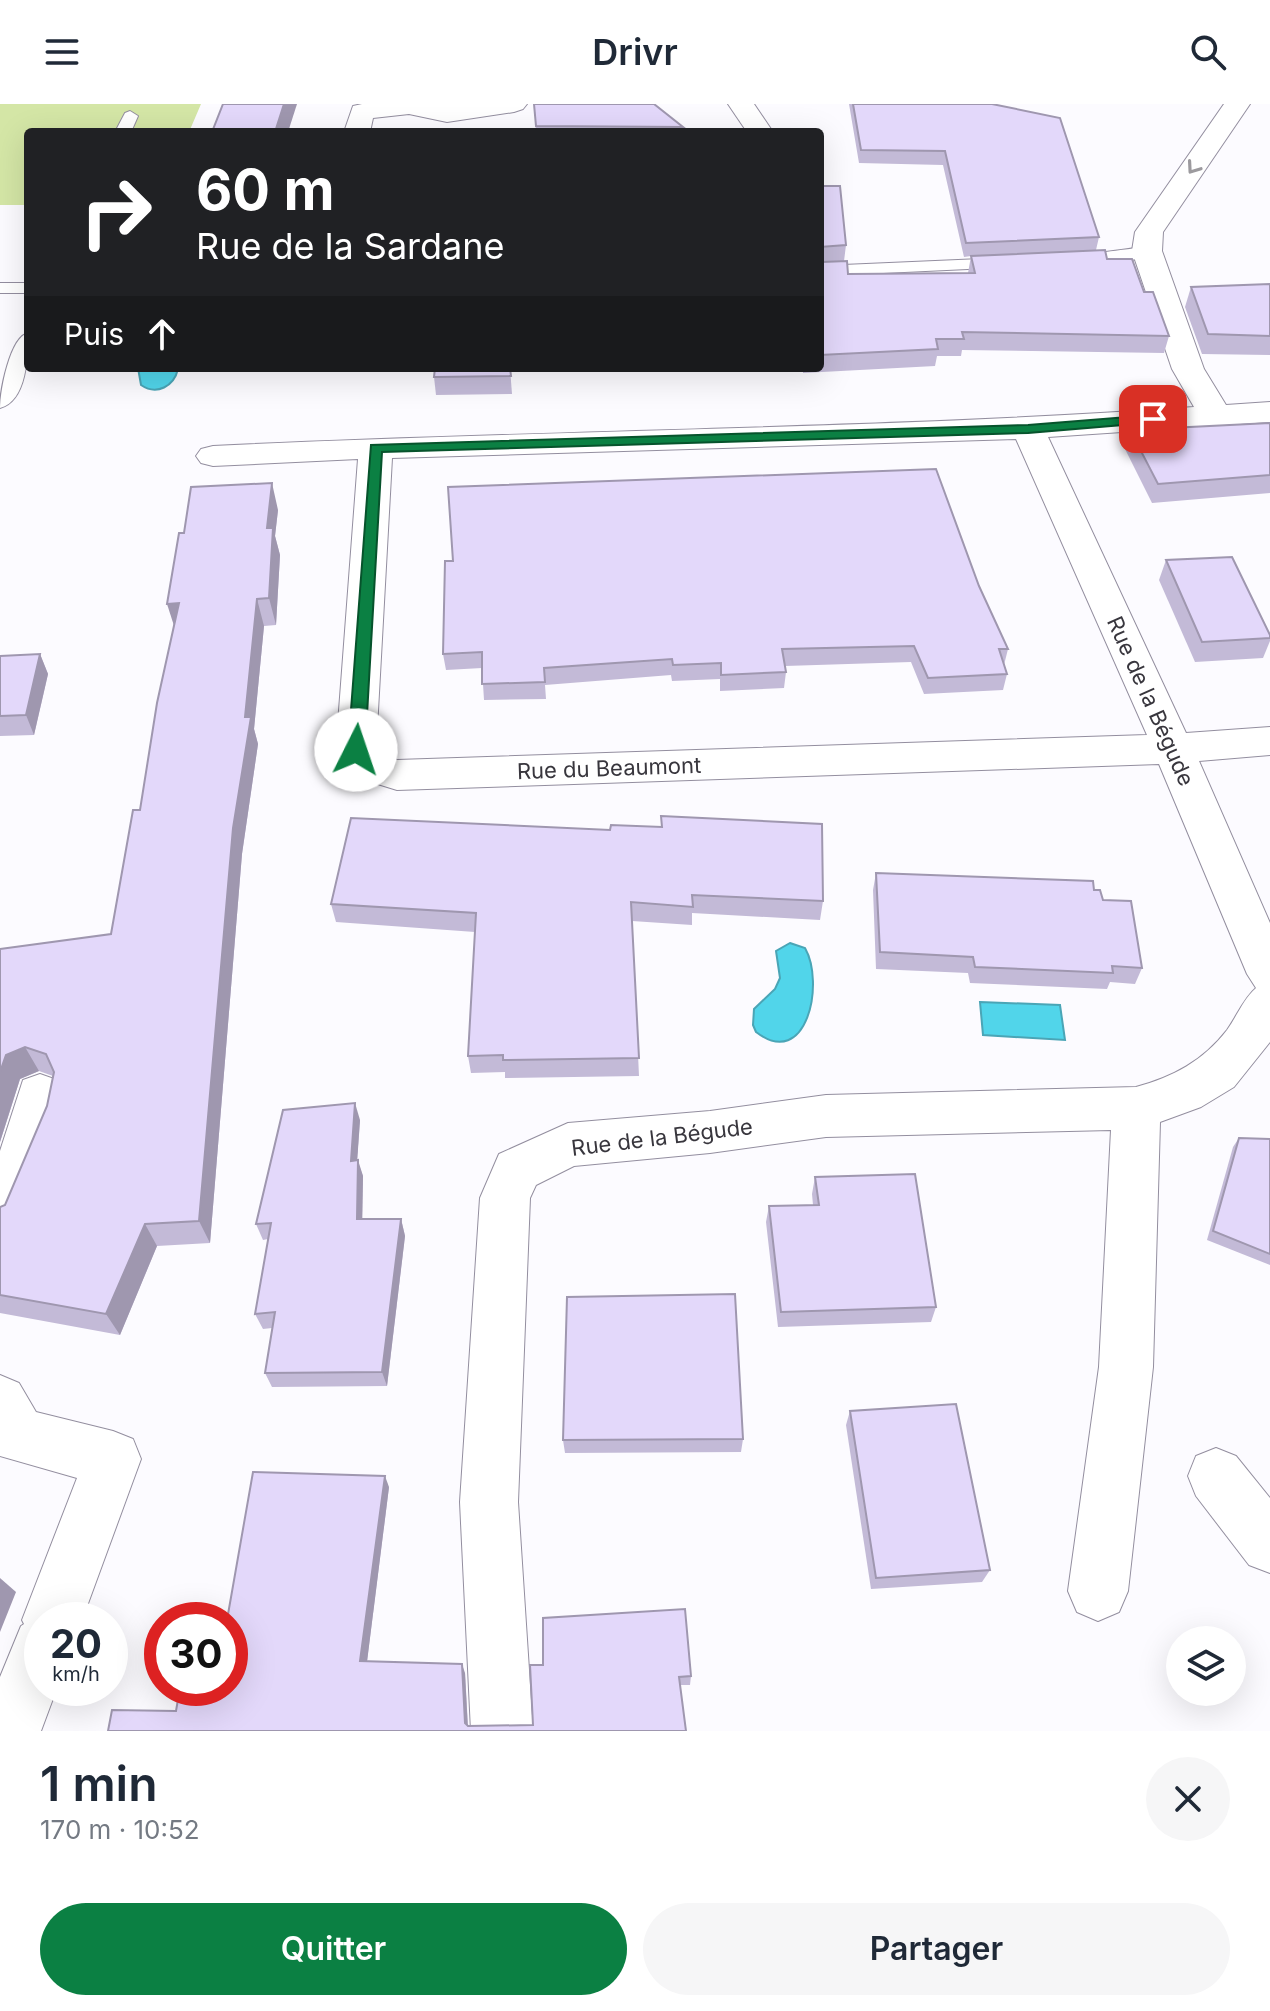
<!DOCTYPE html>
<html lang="fr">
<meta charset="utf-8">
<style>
:root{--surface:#fff;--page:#f6f6f7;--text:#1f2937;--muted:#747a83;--accent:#0b8043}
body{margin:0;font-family:Inter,sans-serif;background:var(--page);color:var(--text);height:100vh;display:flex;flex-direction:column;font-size:30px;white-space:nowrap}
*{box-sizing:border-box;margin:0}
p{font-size:26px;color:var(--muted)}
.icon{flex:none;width:44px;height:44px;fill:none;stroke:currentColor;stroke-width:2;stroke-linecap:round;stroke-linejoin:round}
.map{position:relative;height:1627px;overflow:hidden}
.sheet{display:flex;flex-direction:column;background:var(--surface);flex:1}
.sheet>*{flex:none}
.banner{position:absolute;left:24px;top:24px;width:800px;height:244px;border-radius:8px;box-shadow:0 8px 32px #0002;background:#202124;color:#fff;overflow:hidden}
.controls{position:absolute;left:1166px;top:1522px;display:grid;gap:16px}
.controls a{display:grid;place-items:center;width:80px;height:80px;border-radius:50%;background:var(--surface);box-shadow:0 8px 32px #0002;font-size:40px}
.speed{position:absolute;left:24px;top:1498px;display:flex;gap:16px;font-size:40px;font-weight:700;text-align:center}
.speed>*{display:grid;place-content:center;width:104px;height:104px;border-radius:50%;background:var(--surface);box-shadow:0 8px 32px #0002;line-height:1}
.speed small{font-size:20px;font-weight:400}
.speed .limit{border:12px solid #d22;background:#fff;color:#111}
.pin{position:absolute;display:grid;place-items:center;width:68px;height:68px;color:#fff;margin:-34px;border-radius:16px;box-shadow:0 4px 12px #0006}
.me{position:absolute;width:88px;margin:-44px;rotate:4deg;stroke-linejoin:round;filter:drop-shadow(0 0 6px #0008)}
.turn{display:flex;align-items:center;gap:28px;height:168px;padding:0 40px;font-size:36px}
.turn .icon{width:104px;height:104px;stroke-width:2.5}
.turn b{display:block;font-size:56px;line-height:68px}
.then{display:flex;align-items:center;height:76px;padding:0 40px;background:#0003;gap:16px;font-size:30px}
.round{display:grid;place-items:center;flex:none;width:84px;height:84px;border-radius:42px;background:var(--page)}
.overview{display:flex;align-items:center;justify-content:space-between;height:136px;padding:0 40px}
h1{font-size:48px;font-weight:600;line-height:60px}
.cta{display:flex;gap:16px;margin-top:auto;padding:16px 40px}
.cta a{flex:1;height:92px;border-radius:48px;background:var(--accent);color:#fff;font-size:32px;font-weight:600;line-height:92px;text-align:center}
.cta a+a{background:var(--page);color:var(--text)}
header{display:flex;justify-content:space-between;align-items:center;height:104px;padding:0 40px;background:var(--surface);font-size:36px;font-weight:600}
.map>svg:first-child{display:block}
.green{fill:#d4e6a6}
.water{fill:#51d5ea;stroke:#4aa5b6;stroke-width:2}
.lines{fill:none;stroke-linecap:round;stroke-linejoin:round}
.service-casing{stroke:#938e9f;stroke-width:2}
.minor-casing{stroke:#938e9f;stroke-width:2}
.service{fill:#fff;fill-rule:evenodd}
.minor{fill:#fff;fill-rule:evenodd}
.wall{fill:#c3bad7}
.shaded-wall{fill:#9f97af}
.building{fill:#e3d8fa;stroke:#9f97af;stroke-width:2}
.oneway{stroke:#9c9a9e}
.route{fill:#0b8043;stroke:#07532c;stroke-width:2}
.labels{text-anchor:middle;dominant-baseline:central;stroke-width:6;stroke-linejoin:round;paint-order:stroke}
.street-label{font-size:22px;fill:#38363d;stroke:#fff}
</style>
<header><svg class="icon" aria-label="menu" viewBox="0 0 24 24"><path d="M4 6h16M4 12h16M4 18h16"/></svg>Drivr<svg class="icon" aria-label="search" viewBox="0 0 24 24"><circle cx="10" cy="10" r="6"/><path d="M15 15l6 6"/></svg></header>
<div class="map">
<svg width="1270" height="1627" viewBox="0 0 1270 1627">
<rect width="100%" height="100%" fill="#fcfbff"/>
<path class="green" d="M0 0H201L189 28H28V101H0Z"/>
<g class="water">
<path d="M138 264H178V265C174 282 157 292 141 281Z"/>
<path d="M790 839 805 844C825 879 807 967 756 928L753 921 754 905 775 885 780 874 776 847Z"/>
<path d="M980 898 1060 901 1065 936 983 931Z"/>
</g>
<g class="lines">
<defs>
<g id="service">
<path d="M130 7 138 12 131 28H115L125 9Z"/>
<path d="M1147 142 1153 143 1156 147 1153 151C1133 156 1082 169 1066 156 1073 150 1131 146 1147 142Z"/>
<path d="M1004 154 1013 159 1010 163 820 172V162Z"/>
<rect x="0" y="179" width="28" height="10"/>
<path d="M28 229C28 251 27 297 0 304 0 287 10 233 28 229Z"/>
</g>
<g id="minor">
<path d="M362 0H527L523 5 514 8 447 18 409 10 373 14 370 28H344L353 2Z"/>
<path d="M728 0H754L773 28H747Z"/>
<path d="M1224 0H1250L1163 128 1162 147 1204 265 1226 301 1270 298V318L1048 333 1186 629 1270 623V651L1199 657 1270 819V938L1234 983 1201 1003 1160 1018 1153 1263 1128 1487 1119 1508 1098 1517 1077 1508 1068 1487 1099 1263 1111 1026 826 1033 710 1049 574 1062 536 1081 530 1094 518 1398 533 1627H471L460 1398 480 1094 499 1050 568 1019 710 1007 826 991 1136 983C1173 973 1203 957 1227 926 1237 912 1244 894 1256 884L1247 870 1159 660 397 686 355 673 336 646 358 355 213 362 201 359 196 352 201 345 213 342C540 326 868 326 1194 303L1172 265 1132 147 1135 128ZM1016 335 1147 631 397 656 383 652 376 643 392 354Z"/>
<path d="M40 970 57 976 64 991 58 1024 18 1122 0 1129V1047L23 976Z"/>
<path d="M0 1271 19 1279 36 1308 113 1327 133 1335 141 1355 82 1516H42V1584H57L41 1627H0V1573L21 1522 24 1520 22 1516 77 1374 0 1352Z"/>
<path d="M1216 1344 1236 1352 1270 1394V1469L1249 1461 1196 1392 1188 1372 1196 1352Z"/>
</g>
</defs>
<use href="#service" class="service-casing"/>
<use href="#minor" class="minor-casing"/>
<use href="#service" class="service"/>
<use href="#minor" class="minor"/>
</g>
<g class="wall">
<path d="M534 0 683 23V28H536Z"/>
<path d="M849 0H992L1099 133 1096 146 1107 155 1144 188 1169 232 1164 249 962 246 961 252H937L935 262 803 269V265L763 264 673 267 672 264H820V82L846 141 844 157 848 170 968 169 971 152 964 153 943 61 859 59Z"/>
<path d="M1270 180V251L1202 250 1185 203 1191 183Z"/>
<path d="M510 264 512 290 436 291 434 273Z"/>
<path d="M1270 319V389L1152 399 1125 345 1130 326Z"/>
<path d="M278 406 275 432 280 451 276 521 264 522 254 625 258 640 242 750 210 1139 157 1142 120 1231 0 1209V1103L5 1101 47 1002 53 972 39 967 20 975 0 1038V845L111 830 140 706 174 521 184 429Z"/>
<path d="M1166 456 1270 531V537L1263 554 1195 558 1159 476Z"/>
<path d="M979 482 1008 545 1004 561 1007 570 1003 586 924 590 911 558 785 562 786 568 784 584 720 587V575L672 577 671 571 545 581 546 595 484 596 482 564 446 566 443 550Z"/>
<path d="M40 550 48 570 34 631 0 632V552Z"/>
<path d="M661 712 823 797 820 816 692 809V821L632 817 639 972 505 974V968L471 969 468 952 475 828 336 818 331 800 610 726 661 723Z"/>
<path d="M876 769 1094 786 1103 796 1142 864 1135 880 1110 878 1107 885 970 879 968 869 876 865 873 786Z"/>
<path d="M360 1016 357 1056 363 1072 362 1115H401L405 1132 387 1282 272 1283 265 1269 272 1224 263 1225 255 1210 268 1135 263 1136 256 1120Z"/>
<path d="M1239 1034 1270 1035V1161L1207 1136 1233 1043Z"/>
<path d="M815 1073 936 1203 931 1218 778 1223 766 1118 769 1102 813 1101 812 1090Z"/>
<path d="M850 1307 990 1466 982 1478 871 1485 846 1321Z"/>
<path d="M743 1335 741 1348 565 1349 563 1336Z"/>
<path d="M389 1383 367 1557 465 1569 468 1622 533 1621 530 1561 691 1572 690 1581H680L686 1627H108L176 1607 230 1584Z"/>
</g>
<g class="shaded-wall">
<path d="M284 0H297L288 28H275Z"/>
<path d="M272 379 278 406 275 432 280 451 276 521 269 494 267 424Z"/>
<path d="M257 495 264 522 254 625 258 640 242 750 210 1139 199 1117 233 724Z"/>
<path d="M179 499 176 528 167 500Z"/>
<path d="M40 550 48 570 34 631 26 611Z"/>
<path d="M25 943 39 967 20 975 0 1038V968L6 951Z"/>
<path d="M355 999 360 1016 356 1074 351 1057Z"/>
<path d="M358 1056 363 1072 362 1131 357 1115Z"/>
<path d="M401 1115 405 1132 387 1282 382 1268Z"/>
<path d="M145 1120 157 1142 120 1231 106 1210Z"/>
<path d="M385 1372 389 1383 366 1566 360 1557Z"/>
<path d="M0 1474 16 1488 0 1528Z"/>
<path d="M462 1560 465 1569 468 1627 465 1619Z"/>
</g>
<g class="building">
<path d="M223 0H284L275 28H212Z"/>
<path d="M534 0H654L683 23 536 22Z"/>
<path d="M853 0H992L1060 14 1099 133 966 139 945 47 861 46Z"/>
<path d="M820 82H840L846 141 820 143Z"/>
<path d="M1105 146 1107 155H1132L1144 188H1153L1169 232 962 228 964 235H936L938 245 820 251V156L822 158 847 157 848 170 975 169 971 152Z"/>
<path d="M1270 180V232L1208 230 1191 183Z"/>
<path d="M435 264H510L511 272 434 273Z"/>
<path d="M1270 319V371L1158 380 1130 326Z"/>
<path d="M936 365 979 482 1008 545H999L1007 570 928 574 914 542 782 545 786 568 721 571V559L673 561 672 555 544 564 545 578 482 580V548L443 550 445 457H453L448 383Z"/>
<path d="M272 379 267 424H273L269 494 257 495 245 613H251L233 724 199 1117 145 1120 106 1210 0 1191V1103L5 1101 47 1002 54 968 46 950 25 943 6 951 0 968V845L111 830 133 706H140L157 599 179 499 167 500 179 429H184L191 383Z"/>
<path d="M1232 453 1270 531V534L1202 538 1166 456Z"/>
<path d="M40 550 26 611 0 612V552Z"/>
<path d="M661 712 822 720 823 797 692 791 693 803 631 798 639 954 503 956V951L468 952 476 809 331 800 351 714 610 726 611 721 662 723Z"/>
<path d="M876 769 1093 777 1094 786H1100L1103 796 1131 797 1142 864 1112 862 1113 869 975 863 973 853 880 848Z"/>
<path d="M355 999 351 1057 358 1056 357 1115H401L382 1268 265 1269 275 1208 255 1210 271 1119 256 1120 283 1006Z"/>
<path d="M1239 1034 1270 1035V1150L1213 1127Z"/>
<path d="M915 1070 936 1203 781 1208 769 1102 819 1101 815 1073Z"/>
<path d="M735 1190 743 1335 563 1336 567 1193Z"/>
<path d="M956 1300 990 1466 876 1474 850 1307Z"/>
<path d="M253 1368 385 1372 360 1557 462 1560 465 1619 468 1622 533 1621 530 1561H543V1514L685 1505 691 1572 679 1573 686 1627H108L112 1606 176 1607 180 1584H230V1516H227Z"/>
</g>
<defs><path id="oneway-chevron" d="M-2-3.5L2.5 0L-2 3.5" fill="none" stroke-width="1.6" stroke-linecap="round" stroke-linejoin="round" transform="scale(2)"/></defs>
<use class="oneway" href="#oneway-chevron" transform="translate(1193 64) rotate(125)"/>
<path class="route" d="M1153 311 1158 312V318L1028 329 382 348 365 646 356 652 348 646 371 341 1028 321Z"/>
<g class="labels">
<g class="street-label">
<text transform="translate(1151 597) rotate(66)">Rue de la Bégude</text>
<text transform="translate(609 664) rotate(-2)">Rue du Beaumont</text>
<text transform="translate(662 1033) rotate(-7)">Rue de la Bégude</text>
</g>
</g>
</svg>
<div class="controls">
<a><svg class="icon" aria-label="layers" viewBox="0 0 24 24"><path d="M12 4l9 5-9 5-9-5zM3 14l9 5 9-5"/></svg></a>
</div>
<div class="speed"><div>20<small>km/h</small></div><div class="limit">30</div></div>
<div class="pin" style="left:1153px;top:315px;background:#d93025"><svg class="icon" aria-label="arrive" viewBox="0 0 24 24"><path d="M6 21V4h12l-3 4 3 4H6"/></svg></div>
<svg class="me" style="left:356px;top:646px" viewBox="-20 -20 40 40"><circle r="19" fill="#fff"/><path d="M0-13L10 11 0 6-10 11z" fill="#0b8043"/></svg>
<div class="banner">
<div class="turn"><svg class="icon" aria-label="right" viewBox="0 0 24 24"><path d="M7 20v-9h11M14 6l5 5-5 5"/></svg><div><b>60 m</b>Rue de la Sardane</div></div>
<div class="then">Puis<svg class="icon" aria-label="ahead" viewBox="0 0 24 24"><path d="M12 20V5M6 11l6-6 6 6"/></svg></div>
</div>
</div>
<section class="sheet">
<div class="overview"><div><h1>1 min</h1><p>170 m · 10:52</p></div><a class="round"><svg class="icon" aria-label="close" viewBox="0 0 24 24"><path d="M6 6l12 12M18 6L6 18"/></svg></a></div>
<div class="cta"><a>Quitter</a><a>Partager</a></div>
</section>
